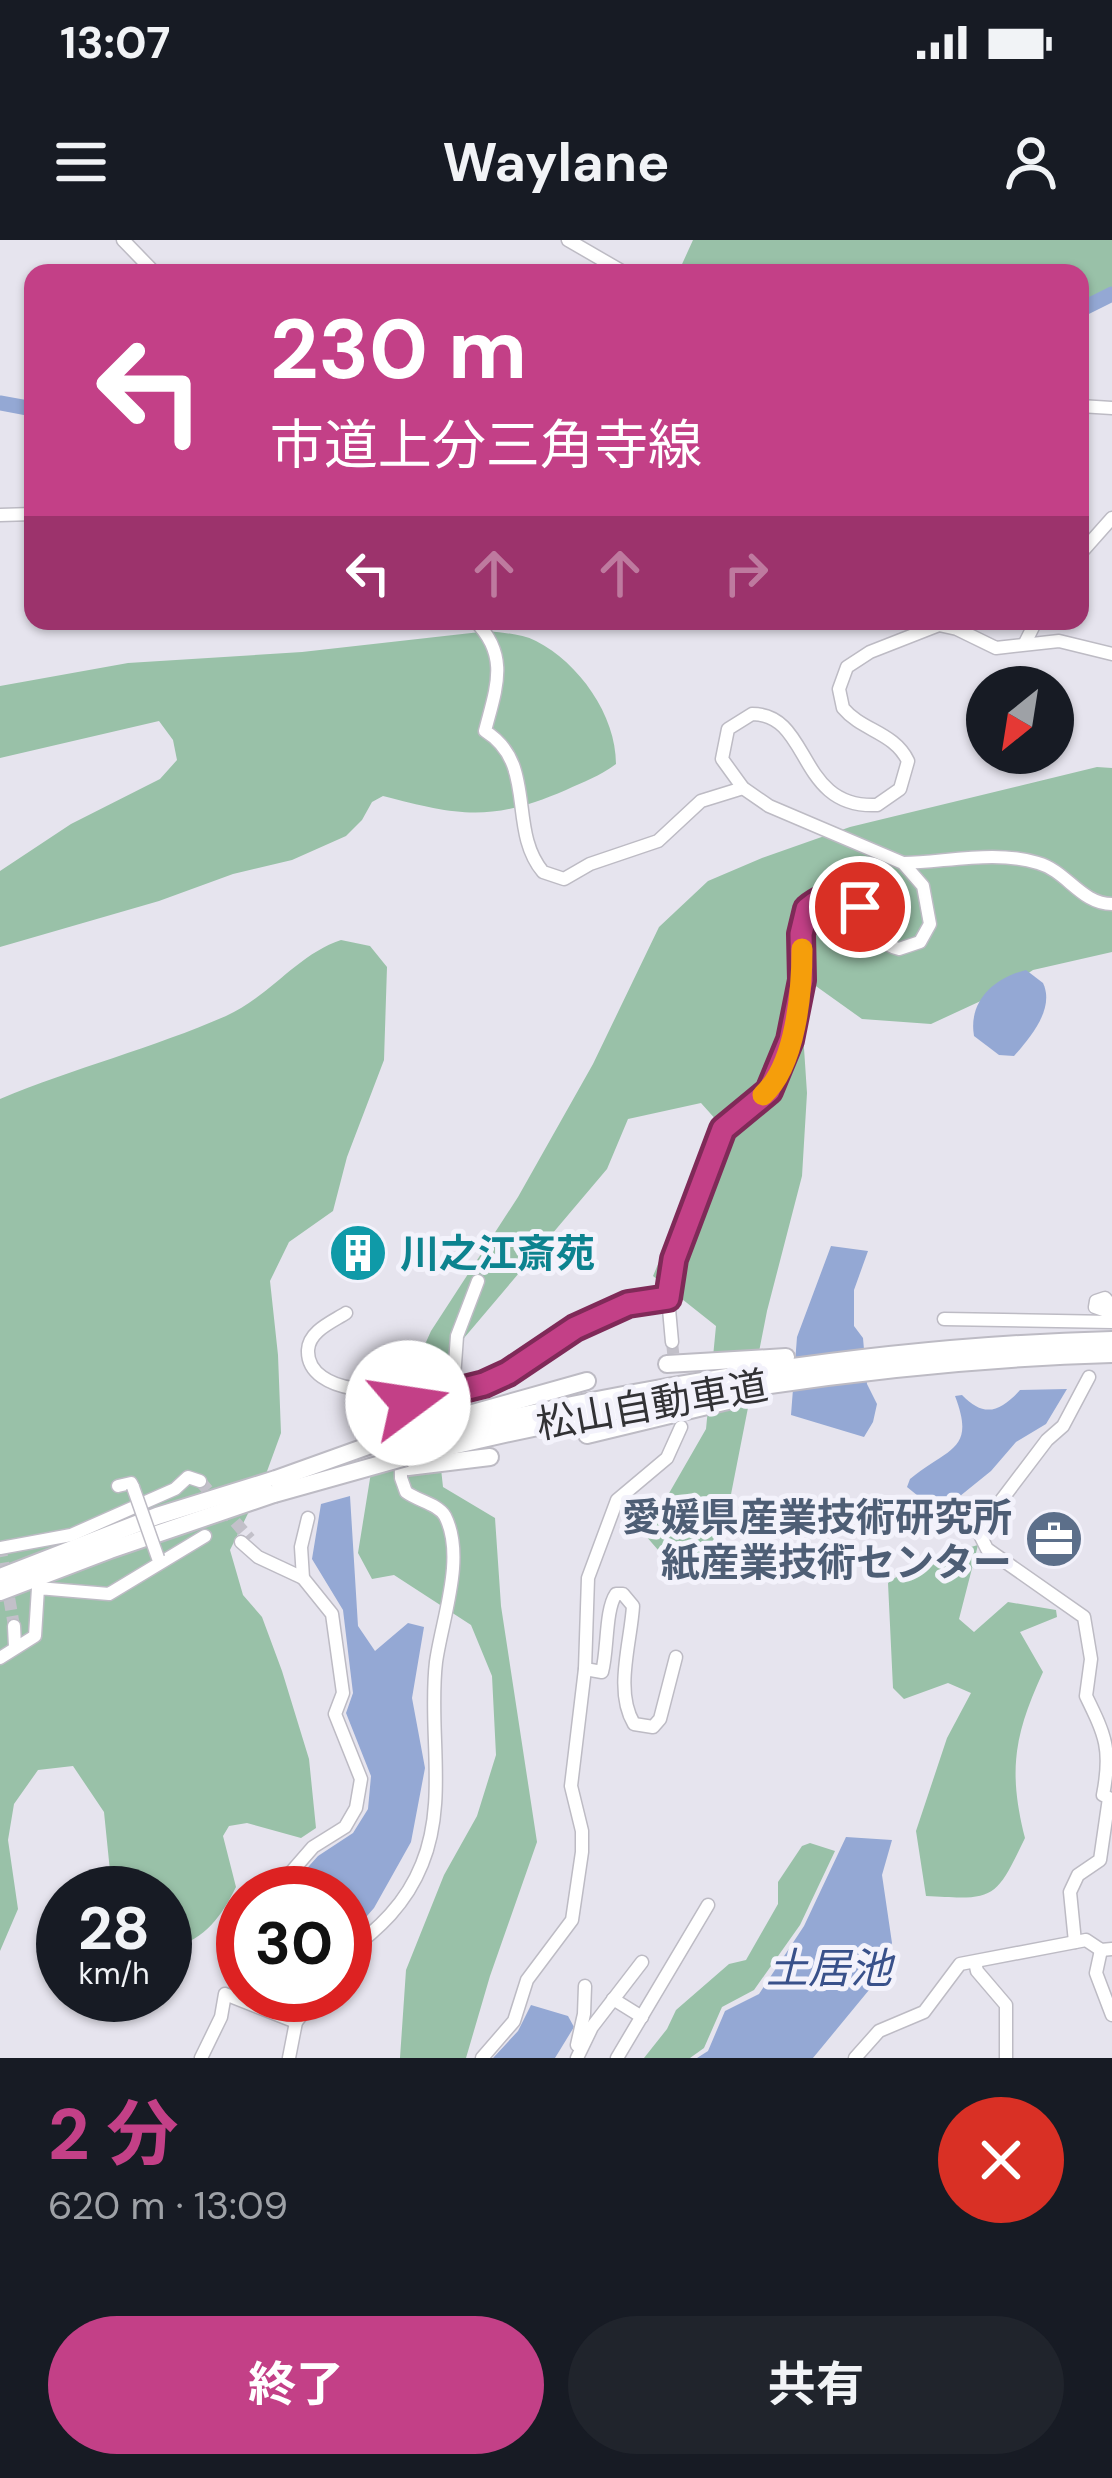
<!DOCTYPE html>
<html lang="ja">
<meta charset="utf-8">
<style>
:root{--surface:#171b24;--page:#20242c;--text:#f1f3f6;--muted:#9ea1a6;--accent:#c34087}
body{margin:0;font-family:"DM Sans","Noto Sans JP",sans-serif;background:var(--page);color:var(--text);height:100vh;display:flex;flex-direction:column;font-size:45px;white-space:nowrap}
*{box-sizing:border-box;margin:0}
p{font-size:39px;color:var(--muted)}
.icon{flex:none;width:66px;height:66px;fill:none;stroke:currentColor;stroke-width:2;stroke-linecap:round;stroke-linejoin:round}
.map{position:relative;height:1818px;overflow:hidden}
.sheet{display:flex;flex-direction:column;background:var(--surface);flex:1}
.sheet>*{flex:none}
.banner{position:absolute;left:24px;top:24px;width:1065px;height:366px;border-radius:24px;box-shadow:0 3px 9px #0004;background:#c34087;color:#fff;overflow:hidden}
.needle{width:78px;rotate:210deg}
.buttons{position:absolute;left:966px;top:426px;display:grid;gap:24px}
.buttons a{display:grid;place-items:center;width:108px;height:108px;border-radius:50%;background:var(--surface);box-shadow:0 3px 9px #0004;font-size:60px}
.speed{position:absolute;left:36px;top:1626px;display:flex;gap:24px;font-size:60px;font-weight:700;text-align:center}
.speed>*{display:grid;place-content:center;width:156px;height:156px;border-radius:50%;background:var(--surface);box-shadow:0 3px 9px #0004;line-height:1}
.speed small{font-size:30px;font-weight:400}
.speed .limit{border:18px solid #d22;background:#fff;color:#111}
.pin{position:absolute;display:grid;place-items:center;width:102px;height:102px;color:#fff;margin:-51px;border:6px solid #fff;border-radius:50%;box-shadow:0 3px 12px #0007}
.me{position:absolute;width:132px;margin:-66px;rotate:76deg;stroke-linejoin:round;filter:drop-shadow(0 0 9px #0008)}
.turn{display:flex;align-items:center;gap:42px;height:252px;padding:0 48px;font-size:54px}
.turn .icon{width:156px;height:156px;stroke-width:2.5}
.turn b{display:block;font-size:84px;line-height:102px}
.lanes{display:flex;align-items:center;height:114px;padding:0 48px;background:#0003;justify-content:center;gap:60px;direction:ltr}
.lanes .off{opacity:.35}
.round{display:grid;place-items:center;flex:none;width:126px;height:126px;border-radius:63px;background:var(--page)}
.overview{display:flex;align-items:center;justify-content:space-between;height:204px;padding:0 48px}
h1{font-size:72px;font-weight:700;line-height:90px;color:var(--accent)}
.action{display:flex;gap:24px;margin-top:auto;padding:24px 48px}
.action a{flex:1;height:138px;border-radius:72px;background:var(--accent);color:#fff;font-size:48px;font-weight:700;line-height:138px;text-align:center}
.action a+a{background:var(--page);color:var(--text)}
.status{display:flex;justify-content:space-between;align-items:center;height:84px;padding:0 60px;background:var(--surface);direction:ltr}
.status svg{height:33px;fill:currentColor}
header{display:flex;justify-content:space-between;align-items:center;height:156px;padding:0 48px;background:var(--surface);font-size:54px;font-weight:700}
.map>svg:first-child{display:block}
.green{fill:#99c1a8}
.water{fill:#94a8d4}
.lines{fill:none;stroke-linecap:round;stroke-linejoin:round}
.river{stroke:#94a8d4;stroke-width:15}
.minor-tunnel{stroke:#c2c0c9;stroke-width:12;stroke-dasharray:12 6;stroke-linecap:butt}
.minor-casing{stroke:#bdbbc4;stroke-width:15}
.highway-casing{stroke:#bdbbc4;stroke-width:20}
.minor{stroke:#fff;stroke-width:12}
.highway{stroke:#fff;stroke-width:16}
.minor-bridge-casing{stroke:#bdbbc4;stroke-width:15;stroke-linecap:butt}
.highway-bridge-casing{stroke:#bdbbc4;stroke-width:20;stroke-linecap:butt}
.minor-bridge{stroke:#fff;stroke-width:12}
.highway-bridge{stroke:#fff;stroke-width:16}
.route-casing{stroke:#7f2a58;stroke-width:30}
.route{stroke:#c34087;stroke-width:21}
.slow{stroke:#f59e0b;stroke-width:21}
.labels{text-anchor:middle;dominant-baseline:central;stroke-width:10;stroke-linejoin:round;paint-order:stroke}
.culture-label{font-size:39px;font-weight:bold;fill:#0d838f;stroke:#f3f2fb;text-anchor:start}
.street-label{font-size:39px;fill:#323235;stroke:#f3f2fb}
.service-label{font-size:39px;font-weight:bold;fill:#4e5e75;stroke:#f3f2fb;text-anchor:end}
.water-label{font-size:42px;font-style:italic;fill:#39518a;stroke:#f3f2fb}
</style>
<div class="status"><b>13:07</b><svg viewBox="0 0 49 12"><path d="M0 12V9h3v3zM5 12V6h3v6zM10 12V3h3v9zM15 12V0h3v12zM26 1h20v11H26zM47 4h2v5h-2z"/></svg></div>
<header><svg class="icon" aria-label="menu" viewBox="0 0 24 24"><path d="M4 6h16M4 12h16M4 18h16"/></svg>Waylane<svg class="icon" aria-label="person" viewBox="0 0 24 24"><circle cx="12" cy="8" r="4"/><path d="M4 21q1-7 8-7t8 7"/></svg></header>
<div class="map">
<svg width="1112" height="1818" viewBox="0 0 1112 1818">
<rect width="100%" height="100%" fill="#e6e4ee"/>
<g class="green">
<path d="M693 0H1112V53L1080 64V33H678Z"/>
<path d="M489 391C504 393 522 394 536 401 579 423 616 475 616 524 600 536 583 542 566 550 492 582 459 576 383 556L372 562 362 580 346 596 292 620 233 634 159 661 0 707V631L71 584 160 539 177 520 173 500 159 481 0 518V446L128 423 302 412Z"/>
<path d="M1097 527 1112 528V712L1033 730 998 753 931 784 862 779 813 744 801 763 807 853 802 936 767 1071 723 1295 693 1325 672 1326 645 1295 706 1189 716 1086 653 1036 718 882 701 863 628 879 607 929 431 1137 443 1247 495 1278 501 1366 537 1602 490 1736 466 1818H400L406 1730 444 1635 477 1576 496 1515 492 1436 471 1385 394 1335 372 1339 358 1313 373 1220 431 1091 518 957 593 824 659 687 708 641 762 618 850 587Z"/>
<path d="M341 700 370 706 387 727 384 820 347 917 333 971 289 1002 270 1041 278 1115 281 1193 262 1245 230 1310 243 1355 262 1377 282 1431 309 1519 316 1588 301 1598 247 1583 229 1586 223 1596 236 1647C221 1677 206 1698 173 1708L165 1702V1653H119L111 1641 104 1572 73 1526 38 1530 14 1564 8 1600 18 1669 0 1711V859C74 828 153 808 226 776 269 757 298 714 341 700Z"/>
<path d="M978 1305 959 1379 974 1392 1008 1362 1056 1370 1057 1377 1020 1392 1043 1432C1014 1495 1008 1531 1025 1598 995 1660 995 1660 926 1656L916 1591 947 1498 971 1453 948 1443 904 1459 893 1448 888 1343 917 1322Z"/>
<path d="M810 1603 835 1611 800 1685 754 1750 722 1767 704 1808 690 1818H644L667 1789 676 1770 729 1724 746 1720 778 1664V1642L802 1606Z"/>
</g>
<g class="water">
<path d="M1026 730 1043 743C1055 768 1031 797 1014 816L999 815 974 796C968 761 994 738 1026 730Z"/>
<path d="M831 1006 868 1011 854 1050V1086L863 1098 867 1144 877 1164 873 1182 864 1197 791 1175 797 1097Z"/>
<path d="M1067 1149 1046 1184 1016 1202 991 1231 939 1273 907 1247 910 1239C949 1207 976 1211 955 1156L962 1155C984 1178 1000 1172 1020 1150Z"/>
<path d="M350 1256 358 1386 375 1411 408 1383 424 1387 412 1458 425 1528 411 1602 374 1668 345 1701V1653H285L318 1616 353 1593 368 1569 371 1536 346 1473 353 1453 343 1370 312 1319 321 1264Z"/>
<path d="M846 1597 892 1600 882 1635 892 1703 869 1750 813 1818H697L708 1811 725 1771 759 1754 804 1686Z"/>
<path d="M531 1765 568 1776 574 1787 555 1818H493L518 1791Z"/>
</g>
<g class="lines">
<g class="river">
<path d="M1080 70 1112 54"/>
<path d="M0 163 33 169"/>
</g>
<g class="minor-tunnel">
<path d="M672 1102 677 1150"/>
<path d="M200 1241 250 1299"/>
<path d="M0 1305 14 1386"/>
</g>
<defs>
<g id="minor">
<path d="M123 0 155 33"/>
<path d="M568 0 625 33"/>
<path d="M1080 166 1112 168"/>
<path d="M0 275 33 274"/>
<path d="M1080 314 1112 278"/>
<path d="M475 381C510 416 496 448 485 491 538 524 507 589 543 632L564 639 590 624 658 601 701 561 743 548"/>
<path d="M1025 403 1036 381"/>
<path d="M904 623C946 622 997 610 1038 623 1067 631 1081 664 1112 664"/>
<path d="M1112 1066 1105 1058 1096 1061 1095 1067 1112 1073"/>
<path d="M346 1073C332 1082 309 1091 308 1110 307 1134 332 1145 352 1148 370 1151 399 1163 415 1162 476 1157 522 1119 572 1089 602 1071 634 1063 668 1058"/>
<path d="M944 1079 1112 1082"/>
<path d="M672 1102 668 1058 674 1019 700 944 723 889 769 851 791 800 802 740 803 680 807 669 821 658 847 657C869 673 870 702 899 709L920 702 930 684 923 646 903 623 769 566 743 548 722 519 728 489 752 474C812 474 796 569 877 565L900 549 908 521C894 492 862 491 843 468L839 449 847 427 870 412 939 385 957 389 996 408 1059 401 1112 414"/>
<path d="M453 1152 457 1096 478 1041"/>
<path d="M118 1246 131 1243 133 1247"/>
<path d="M241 1302 258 1317 303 1338"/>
<path d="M0 1308 71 1295 175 1249 188 1237 200 1241"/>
<path d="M14 1386 15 1407"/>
<path d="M0 1418 35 1396 38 1348 109 1354 205 1296"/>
<path d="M585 1429 602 1432C608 1410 605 1370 616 1354H623L633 1366C631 1402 614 1451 634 1484L653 1487 660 1479 676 1417"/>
<path d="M273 1653 313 1607 345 1587 356 1568 361 1539 335 1474 343 1453 332 1374 303 1338 301 1307 308 1278"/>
<path d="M243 1687 228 1704 243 1714"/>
<path d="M1075 1702 1070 1652 1078 1635 1100 1620 1109 1558 1103 1555C1112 1509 1105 1495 1086 1456L1091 1419 1084 1377 987 1309 978 1291 1047 1200 1063 1186 1089 1137"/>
<path d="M1101 1710 1096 1733 1112 1775"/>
<path d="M345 1714C379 1689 406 1664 422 1624 448 1561 428 1489 436 1422 442 1379 466 1317 445 1276 438 1264 418 1261 406 1252L401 1238 400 1160"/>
<path d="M975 1722 977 1731 1006 1765V1818"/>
<path d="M613 1759 642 1777"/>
<path d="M577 1805 584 1774 585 1746"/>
<path d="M201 1818 221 1777 225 1754 296 1782"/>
<path d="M289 1818 296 1782 318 1755"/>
<path d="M482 1818 514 1781 527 1740 572 1680 582 1612V1591L571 1546 585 1429 588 1338 617 1260 667 1218 681 1187"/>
<path d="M577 1818 592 1787 642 1722"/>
<path d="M617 1818 708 1665"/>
<path d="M855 1818 879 1791 924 1772 960 1724 1086 1700 1101 1710 1112 1709"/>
</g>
<g id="highway">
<path d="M667 1124 786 1117"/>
<path d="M437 1183 587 1141"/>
<path d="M587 1195 732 1160"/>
<path d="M409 1201C640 1146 874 1106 1112 1100"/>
<path d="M406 1217C638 1160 872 1121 1112 1114"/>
<path d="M408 1227 490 1217"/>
<path d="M0 1337 157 1276 276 1239"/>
<path d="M0 1352 110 1310 274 1254"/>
</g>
</defs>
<use href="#minor" class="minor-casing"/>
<use href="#highway" class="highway-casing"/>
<use href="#minor" class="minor"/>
<use href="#highway" class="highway"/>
<defs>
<path id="minor-bridge" d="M133 1247 158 1318"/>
<g id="highway-bridge">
<path d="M276 1239 407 1192"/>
<path d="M274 1254 406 1217"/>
</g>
</defs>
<use href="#minor-bridge" class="minor-bridge-casing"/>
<use href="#highway-bridge" class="highway-bridge-casing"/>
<use href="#minor-bridge" class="minor-bridge"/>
<use href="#highway-bridge" class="highway-bridge"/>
</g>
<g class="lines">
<defs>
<path id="route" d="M408 1163 484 1144 508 1133 575 1088 628 1064 668 1058 674 1019 723 889 769 851 790 800 802 740 801 694 807 669C825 654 841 650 860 667"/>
</defs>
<use href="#route" class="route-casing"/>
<use href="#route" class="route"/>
<path class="slow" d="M763 855C796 825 802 751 802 709"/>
</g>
<defs>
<symbol id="building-disc" viewBox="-11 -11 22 22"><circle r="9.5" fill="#0f9aa8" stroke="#f3f2fb"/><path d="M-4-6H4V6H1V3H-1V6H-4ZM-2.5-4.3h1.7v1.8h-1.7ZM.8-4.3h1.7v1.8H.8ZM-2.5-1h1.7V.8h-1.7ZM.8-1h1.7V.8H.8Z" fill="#fff"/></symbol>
<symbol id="office-disc" viewBox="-11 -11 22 22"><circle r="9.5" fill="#5c6f8a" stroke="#f3f2fb"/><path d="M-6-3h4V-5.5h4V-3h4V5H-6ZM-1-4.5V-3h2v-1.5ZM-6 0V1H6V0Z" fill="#fff"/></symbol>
</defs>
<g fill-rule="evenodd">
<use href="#building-disc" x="325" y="980" width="66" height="66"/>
<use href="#office-disc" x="1021" y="1266" width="66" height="66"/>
</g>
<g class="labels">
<g class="culture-label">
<text x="400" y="1013">川之江斎苑</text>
</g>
<g class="street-label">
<text transform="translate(652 1165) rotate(-10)">松山自動車道</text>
</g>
<g class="service-label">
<text x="1012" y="1277">愛媛県産業技術研究所<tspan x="1012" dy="45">紙産業技術センター</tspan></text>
</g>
<g class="water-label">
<text x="829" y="1728">土居池</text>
</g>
</g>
</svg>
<div class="buttons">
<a><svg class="needle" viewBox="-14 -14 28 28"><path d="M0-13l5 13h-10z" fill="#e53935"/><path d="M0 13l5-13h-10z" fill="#9ea1a6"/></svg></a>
</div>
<div class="speed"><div>28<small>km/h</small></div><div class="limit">30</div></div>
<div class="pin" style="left:860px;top:667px;background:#d93025"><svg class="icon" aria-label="arrive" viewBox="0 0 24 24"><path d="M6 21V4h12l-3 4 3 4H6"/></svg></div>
<svg class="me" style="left:408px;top:1163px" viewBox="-20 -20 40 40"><circle r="19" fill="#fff"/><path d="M0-13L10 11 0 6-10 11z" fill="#c34087"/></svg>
<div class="banner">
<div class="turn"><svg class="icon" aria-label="left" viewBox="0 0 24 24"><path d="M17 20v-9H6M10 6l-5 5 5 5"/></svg><div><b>230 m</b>市道上分三角寺線</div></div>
<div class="lanes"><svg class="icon" aria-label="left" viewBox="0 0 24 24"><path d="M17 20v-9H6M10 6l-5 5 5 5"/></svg><svg class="icon off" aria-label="ahead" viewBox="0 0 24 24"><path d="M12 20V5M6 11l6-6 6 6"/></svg><svg class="icon off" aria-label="ahead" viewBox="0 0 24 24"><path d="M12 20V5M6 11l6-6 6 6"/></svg><svg class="icon off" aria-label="right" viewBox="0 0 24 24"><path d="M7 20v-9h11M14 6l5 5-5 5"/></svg></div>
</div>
</div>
<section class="sheet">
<div class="overview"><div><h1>2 分</h1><p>620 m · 13:09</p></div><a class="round" style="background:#d93025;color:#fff"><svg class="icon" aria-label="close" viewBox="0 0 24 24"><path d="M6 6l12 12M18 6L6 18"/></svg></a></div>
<div class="action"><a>終了</a><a>共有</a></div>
</section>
